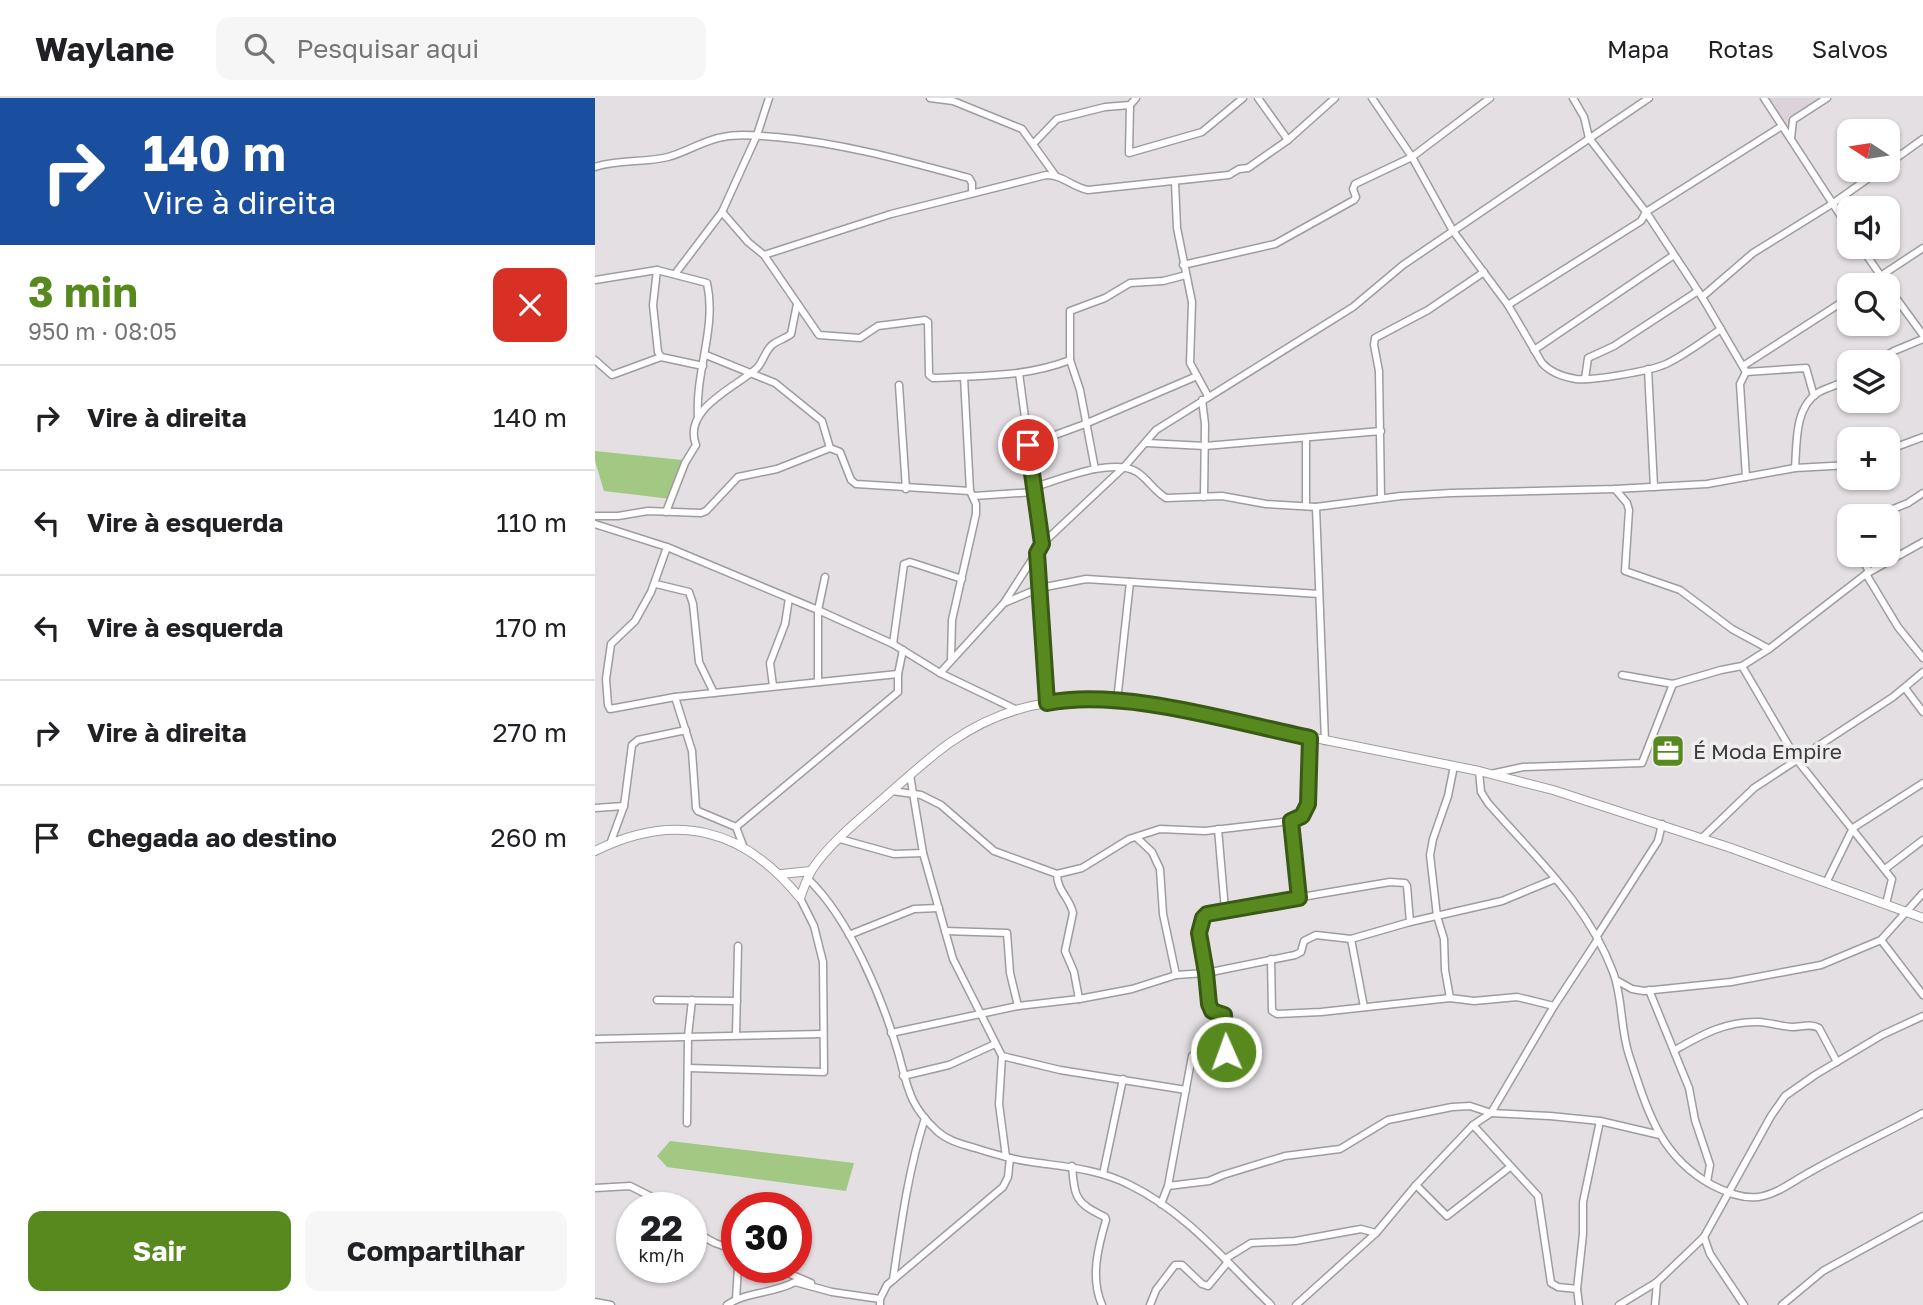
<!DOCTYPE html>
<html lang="pt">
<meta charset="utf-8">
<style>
:root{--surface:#fff;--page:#f6f6f6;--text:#202124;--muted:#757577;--line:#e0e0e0;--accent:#57891f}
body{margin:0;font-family:"Golos Text",sans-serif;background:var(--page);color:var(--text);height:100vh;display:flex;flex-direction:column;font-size:26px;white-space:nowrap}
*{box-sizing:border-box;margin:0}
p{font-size:23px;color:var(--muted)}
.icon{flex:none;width:38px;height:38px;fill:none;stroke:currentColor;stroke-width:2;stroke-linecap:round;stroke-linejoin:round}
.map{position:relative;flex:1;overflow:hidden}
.details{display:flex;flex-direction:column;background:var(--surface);width:595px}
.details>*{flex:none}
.guide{background:#1a4fa0;color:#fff;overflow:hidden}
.needle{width:46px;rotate:282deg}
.controls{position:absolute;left:1242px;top:21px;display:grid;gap:14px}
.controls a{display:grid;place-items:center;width:63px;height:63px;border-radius:14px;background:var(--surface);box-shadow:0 2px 5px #0004;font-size:35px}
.speed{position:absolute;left:21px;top:1094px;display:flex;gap:14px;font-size:35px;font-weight:700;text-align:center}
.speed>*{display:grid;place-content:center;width:91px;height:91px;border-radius:50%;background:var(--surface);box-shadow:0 2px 5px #0004;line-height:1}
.speed small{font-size:18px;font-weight:400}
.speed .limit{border:10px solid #d22;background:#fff;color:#111}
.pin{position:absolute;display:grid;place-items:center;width:60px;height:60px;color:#fff;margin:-30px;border:4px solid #fff;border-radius:50%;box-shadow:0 2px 7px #0007}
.me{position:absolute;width:77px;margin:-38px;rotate:358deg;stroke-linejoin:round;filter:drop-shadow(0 0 5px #0008)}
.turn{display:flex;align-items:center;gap:24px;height:147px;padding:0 28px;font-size:32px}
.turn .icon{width:91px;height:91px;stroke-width:2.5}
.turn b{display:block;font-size:49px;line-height:60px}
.round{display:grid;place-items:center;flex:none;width:74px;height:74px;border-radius:14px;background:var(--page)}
.summary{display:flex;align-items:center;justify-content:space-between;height:119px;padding:0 28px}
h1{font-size:42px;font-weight:700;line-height:52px;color:var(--accent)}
.primary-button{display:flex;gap:14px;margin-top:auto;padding:14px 28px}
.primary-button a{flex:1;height:80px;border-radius:14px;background:var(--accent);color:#fff;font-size:28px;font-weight:700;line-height:80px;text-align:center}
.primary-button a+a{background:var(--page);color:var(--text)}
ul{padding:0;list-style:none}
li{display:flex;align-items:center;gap:21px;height:105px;padding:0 28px;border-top:2px solid var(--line)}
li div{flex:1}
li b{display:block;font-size:26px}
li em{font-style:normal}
header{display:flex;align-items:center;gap:42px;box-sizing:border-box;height:98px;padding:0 35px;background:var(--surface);border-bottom:2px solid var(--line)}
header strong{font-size:33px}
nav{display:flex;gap:38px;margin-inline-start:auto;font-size:24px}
.search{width:490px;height:63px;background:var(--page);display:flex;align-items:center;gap:18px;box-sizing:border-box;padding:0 24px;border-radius:14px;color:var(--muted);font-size:26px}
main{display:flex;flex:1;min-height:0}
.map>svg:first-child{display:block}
.built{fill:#dcd2da}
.green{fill:#a2c883}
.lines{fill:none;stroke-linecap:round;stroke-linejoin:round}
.minor-casing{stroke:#9f9c9f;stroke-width:9}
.tertiary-casing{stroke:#9f9c9f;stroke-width:10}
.minor{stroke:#fff;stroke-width:6}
.tertiary{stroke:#fff;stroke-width:8}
.route-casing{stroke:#395914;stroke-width:18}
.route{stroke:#57891f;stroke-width:12}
.labels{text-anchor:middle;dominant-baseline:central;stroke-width:7;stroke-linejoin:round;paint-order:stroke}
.poi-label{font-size:21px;fill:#3c3b3c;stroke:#f0edef;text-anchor:start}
</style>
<header>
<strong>Waylane</strong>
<div class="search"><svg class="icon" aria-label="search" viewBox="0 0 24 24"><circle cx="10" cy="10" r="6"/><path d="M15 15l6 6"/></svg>Pesquisar aqui</div>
<nav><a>Mapa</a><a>Rotas</a><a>Salvos</a></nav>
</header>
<main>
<section class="details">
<div class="guide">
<div class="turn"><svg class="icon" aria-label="right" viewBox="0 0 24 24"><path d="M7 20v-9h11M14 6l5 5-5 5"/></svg><div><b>140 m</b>Vire à direita</div></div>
</div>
<div class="summary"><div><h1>3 min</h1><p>950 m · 08:05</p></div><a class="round" style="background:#d93025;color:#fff"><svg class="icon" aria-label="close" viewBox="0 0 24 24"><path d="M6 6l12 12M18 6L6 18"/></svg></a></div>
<ul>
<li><svg class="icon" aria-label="right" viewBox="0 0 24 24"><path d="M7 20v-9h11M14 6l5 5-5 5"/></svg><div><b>Vire à direita</b></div><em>140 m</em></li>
<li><svg class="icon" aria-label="left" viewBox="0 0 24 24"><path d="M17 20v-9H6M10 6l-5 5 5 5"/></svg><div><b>Vire à esquerda</b></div><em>110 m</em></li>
<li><svg class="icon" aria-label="left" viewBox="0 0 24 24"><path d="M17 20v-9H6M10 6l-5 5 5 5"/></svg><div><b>Vire à esquerda</b></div><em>170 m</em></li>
<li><svg class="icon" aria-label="right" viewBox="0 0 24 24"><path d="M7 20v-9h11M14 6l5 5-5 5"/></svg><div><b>Vire à direita</b></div><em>270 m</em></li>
<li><svg class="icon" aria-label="arrive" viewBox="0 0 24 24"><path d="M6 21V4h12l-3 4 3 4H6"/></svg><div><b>Chegada ao destino</b></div><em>260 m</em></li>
</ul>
<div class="primary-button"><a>Sair</a><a>Compartilhar</a></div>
</section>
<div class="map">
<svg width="1328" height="1207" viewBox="0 0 1328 1207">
<rect width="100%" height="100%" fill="#e3dfe2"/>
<path class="built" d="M1173 0H1231L1189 29Z"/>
<g class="green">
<path d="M0 353 87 362 76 401 9 393 0 363Z"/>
<path d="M75 1043 259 1065 251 1093 72 1069 62 1058Z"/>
</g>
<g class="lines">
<defs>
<g id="minor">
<path d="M335 0 358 3 427 31 460 77"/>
<path d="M663 0 693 42"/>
<path d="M777 0 817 59 858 133 913 207 947 265C955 274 969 279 981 281 997 283 1055 273 1071 266 1090 257 1108 243 1126 231"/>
<path d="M978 0 989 19 994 40 1051 114 1107 199 1151 274"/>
<path d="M1169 0 1255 132"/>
<path d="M535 7 534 55 607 34 648 0"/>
<path d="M1196 41 1198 22 1232 0"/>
<path d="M439 45 462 21 510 9 535 7 541 0"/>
<path d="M1293 66 1328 41"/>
<path d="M0 69C24 61 49 65 73 59 92 54 109 42 128 39 145 35 164 38 181 39 247 45 311 63 374 80L377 85V95"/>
<path d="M580 84 582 130 597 204 595 265 613 298"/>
<path d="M127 114 153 144 169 157 224 237 265 240 283 228 330 222 333 224 334 277 338 280C384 278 432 279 475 262"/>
<path d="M1266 149 1292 187"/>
<path d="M169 157 296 116 451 77C468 77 477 89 493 92L634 77 644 71 653 70 693 42 740 0"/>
<path d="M588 167 680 146 759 102 761 99 758 91 760 86 817 59 895 0"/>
<path d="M62 172 58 207 63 254 66 259"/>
<path d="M80 176 127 114 162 37 174 0"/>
<path d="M0 182 62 172 112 185C122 230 100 273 103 319"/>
<path d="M1272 187 1328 150"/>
<path d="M1293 189 1328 237"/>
<path d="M1107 199 1158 155 1237 106 1285 72"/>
<path d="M913 207 1046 123 1051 114 1187 28"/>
<path d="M939 252 1079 157"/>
<path d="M111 257 180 285 227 323 235 350"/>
<path d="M0 262 17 277 66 259 108 268"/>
<path d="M1280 264 1299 253 1328 241"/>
<path d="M1148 268 1255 199"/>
<path d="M1053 271 1059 389"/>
<path d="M1151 274 1145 286 1151 379"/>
<path d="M1151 274 1211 270 1219 298"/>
<path d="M424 275 447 446"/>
<path d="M990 281 993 260 1019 248 1103 193"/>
<path d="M304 287 311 391"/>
<path d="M607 302 610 326 609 399"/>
<path d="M711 340V408"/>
<path d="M552 345 610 348 786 333"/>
<path d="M433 347 490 326 602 278"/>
<path d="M1293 352 1328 339"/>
<path d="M1200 370C1202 345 1199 309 1224 294 1234 289 1245 286 1255 281"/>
<path d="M500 371 485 292 475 262V213L510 200 535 185 568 183 591 177"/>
<path d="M440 389C466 381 518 359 542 374 553 381 559 393 571 400L627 398 671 406 721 409 806 398 856 395 1020 391 1112 386 1200 370 1255 367"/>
<path d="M1020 391 1032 405 1034 412 1030 473 1085 492 1137 531 1174 551"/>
<path d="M379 398 440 394"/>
<path d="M786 400 784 273 779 247 780 240 833 212 889 174"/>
<path d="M721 409 730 643"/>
<path d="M71 414 90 365 101 347C87 311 140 290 162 270 168 264 170 253 177 247 183 242 190 241 196 236L202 206"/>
<path d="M0 418H23L53 413 106 415 111 413 143 379 182 371 235 350 245 354 256 382 261 386 375 393"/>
<path d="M1281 418 1313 405 1328 395"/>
<path d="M0 426 72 449 223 512 298 546 345 575 420 611"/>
<path d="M1255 429V431"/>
<path d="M72 449 56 494 40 523 16 546 11 581 13 607 15 611 80 599 303 576"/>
<path d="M442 457 452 605"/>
<path d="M1266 457 1274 474"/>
<path d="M1271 476 1303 529 1328 560"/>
<path d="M61 486 94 494 98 506 104 564 119 595"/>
<path d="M409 505 445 490 491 481 724 496"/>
<path d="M298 546 309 466 315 464 367 481"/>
<path d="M356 562 357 522 381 416V406L375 393 369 279"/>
<path d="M1147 568 1202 662 1297 781 1291 806"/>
<path d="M345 575 409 505 447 446 530 368 561 332 758 209 808 167 1054 0"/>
<path d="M1027 577 1078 586 1126 572 1147 568 1174 551 1271 476 1328 444"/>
<path d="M223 584V512L230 479"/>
<path d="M178 588 175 565 190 526 194 500"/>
<path d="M1310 590 1328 614"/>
<path d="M80 599 97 653 101 710 103 713 141 729 149 750"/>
<path d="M522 603 535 484"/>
<path d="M884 673 886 694 893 705C940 759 992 805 1018 874 1028 900 1025 930 1034 957 1052 1011 1064 1058 1117 1087 1131 1094 1147 1101 1163 1099 1183 1096 1198 1083 1215 1074 1252 1053 1291 1035 1328 1015"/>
<path d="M896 676 928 669 1047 665 1078 586"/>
<path d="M315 677 328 755 358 861 407 958 404 1006 411 1059"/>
<path d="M297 693 326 697 346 707 399 753 462 776 487 770 534 741 565 731 610 733 696 723 707 718 714 706V640"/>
<path d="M0 710 29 708"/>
<path d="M696 723 704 800"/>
<path d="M141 729 303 594V576L308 552"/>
<path d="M623 731 630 812"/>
<path d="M541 739 557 754 565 771 568 816 581 877"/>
<path d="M1107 740 1159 690 1298 599 1328 574"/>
<path d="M245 741 299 756 328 755"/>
<path d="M15 746 29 708 37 647 43 642 91 632"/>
<path d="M1290 771 1328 742"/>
<path d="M462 776C462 793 475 800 478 815L470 853 479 874 484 901"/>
<path d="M213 781C254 820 287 899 303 954 313 989 313 1006 342 1033 353 1043 367 1046 380 1050 399 1056 418 1062 437 1064 471 1069 504 1071 535 1087 592 1115 631 1164 676 1207"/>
<path d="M1231 785 1258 730 1328 685"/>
<path d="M350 833 412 835 415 875 423 908"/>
<path d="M254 837 319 811 344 810"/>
<path d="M1002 838 1063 743 1067 726"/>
<path d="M756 841 769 909"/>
<path d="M1286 842 1328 897"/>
<path d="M676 861 677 913 682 916 726 914 855 900 879 903 922 899 959 908"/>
<path d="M1021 882 1037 891 1049 893 1136 884 1226 867 1286 842 1328 795"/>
<path d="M1054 892 1094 990 1100 1022 1115 1067 1112 1084"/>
<path d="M855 900 850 872 849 841 842 818 835 757 838 741 853 698 859 668"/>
<path d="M62 902 142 903"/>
<path d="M296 935 423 908 484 901 537 891 581 877 611 875 700 857 706 854 709 843 721 837 756 841 815 824 907 803 960 781"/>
<path d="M141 937 143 848"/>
<path d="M0 941 228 936"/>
<path d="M1080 952C1108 936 1131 923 1164 924 1175 925 1186 928 1197 929 1207 929 1215 925 1224 930L1242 964"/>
<path d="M407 958 465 972 591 992"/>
<path d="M94 970 229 974 228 864 219 828 205 800"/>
<path d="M308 978 354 967 400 946"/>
<path d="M92 1025 93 938 97 902"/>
<path d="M878 1027 943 1098 956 1185 963 1189 982 1191"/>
<path d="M477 1068C480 1101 480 1104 510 1119L511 1122C503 1149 495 1180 507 1207"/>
<path d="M508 1076 528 981"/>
<path d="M821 1087 852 1118 915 1069"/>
<path d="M573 1088 614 1083 628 1077 690 1058 745 1051 793 1022 857 1009 875 1008 896 1015 955 1018 1005 1023 1065 1037"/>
<path d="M0 1090 35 1088 55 1098 61 1110"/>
<path d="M566 1106 573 1088 597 958 602 954 629 956 632 950 629 917 614 910 604 835 608 820 612 816 630 812 795 784 810 785 812 788 815 824"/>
<path d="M96 1132 120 1145 142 1153"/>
<path d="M1109 1139 1115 1156 1149 1207"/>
<path d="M630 1161 656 1145 700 1143 766 1131 781 1135"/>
<path d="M179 1169 216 1185"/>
<path d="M298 1182C306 1127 313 1073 330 1020"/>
<path d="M141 1201 143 1169"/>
<path d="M0 1204 16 1207"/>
<path d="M132 1207C150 1194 177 1196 200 1184L237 1194 285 1201"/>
<path d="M285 1207V1201L292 1187 408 1089 413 1079 415 1060"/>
<path d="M555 1207 561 1192 580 1167H587L607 1186 613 1188 633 1164"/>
<path d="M701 1207 781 1135 821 1087 878 1027 896 1015 959 908 1003 841"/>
<path d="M984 1207 982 1191 988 1136V1104L1005 1023"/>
<path d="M1024 1207 1062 1184 1109 1139 1176 1018 1190 998 1220 977 1287 937 1328 918"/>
<path d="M1060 1207 1062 1184"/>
<path d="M1187 1207 1228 1173 1328 1118"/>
</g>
<g id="tertiary">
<path d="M0 753C80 713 149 730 205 800 209 790 212 779 218 770 236 744 266 720 290 699 312 680 333 660 356 644 422 598 485 597 561 608L884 673 958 692 1136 750 1328 820"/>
<path d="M186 776 216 773"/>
</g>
</defs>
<use href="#minor" class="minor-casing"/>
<use href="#tertiary" class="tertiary-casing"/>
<use href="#minor" class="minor"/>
<use href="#tertiary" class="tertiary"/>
</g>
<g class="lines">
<defs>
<path id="route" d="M433 347 447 446 442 455 452 605C529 590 637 624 715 640L713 706 707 718 696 723 704 800 612 816 608 820 604 835 611 875 614 906 617 913 629 917 631 954"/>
</defs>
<use href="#route" class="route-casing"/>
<use href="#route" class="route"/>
</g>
<defs>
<symbol id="office-square" viewBox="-11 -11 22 22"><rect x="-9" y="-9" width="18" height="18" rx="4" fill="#57891f" stroke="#f0edef"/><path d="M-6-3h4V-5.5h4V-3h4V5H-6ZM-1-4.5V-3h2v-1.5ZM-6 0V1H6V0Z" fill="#fff"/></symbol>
</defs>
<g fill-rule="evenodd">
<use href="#office-square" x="1054" y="634" width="38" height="38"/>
</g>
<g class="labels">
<g class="poi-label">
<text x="1098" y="653">É Moda Empire</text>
</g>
</g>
</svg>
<div class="controls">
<a><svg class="needle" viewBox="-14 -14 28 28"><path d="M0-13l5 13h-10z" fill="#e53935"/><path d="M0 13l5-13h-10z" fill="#757577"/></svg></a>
<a><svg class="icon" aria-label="sound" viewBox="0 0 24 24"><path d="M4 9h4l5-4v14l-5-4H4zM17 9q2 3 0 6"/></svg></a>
<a><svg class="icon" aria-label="search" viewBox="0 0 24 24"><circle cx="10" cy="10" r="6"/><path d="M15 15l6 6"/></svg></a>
<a><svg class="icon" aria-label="layers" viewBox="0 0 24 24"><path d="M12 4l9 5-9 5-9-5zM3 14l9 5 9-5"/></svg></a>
<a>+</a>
<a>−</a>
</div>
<div class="speed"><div>22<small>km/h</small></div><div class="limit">30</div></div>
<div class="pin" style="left:433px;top:347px;background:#d93025"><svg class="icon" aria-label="arrive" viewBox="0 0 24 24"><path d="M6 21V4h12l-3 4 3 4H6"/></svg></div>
<svg class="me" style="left:631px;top:954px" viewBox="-20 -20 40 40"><circle r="17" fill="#57891f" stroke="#fff" stroke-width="3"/><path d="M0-11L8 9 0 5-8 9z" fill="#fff"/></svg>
</div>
</main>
